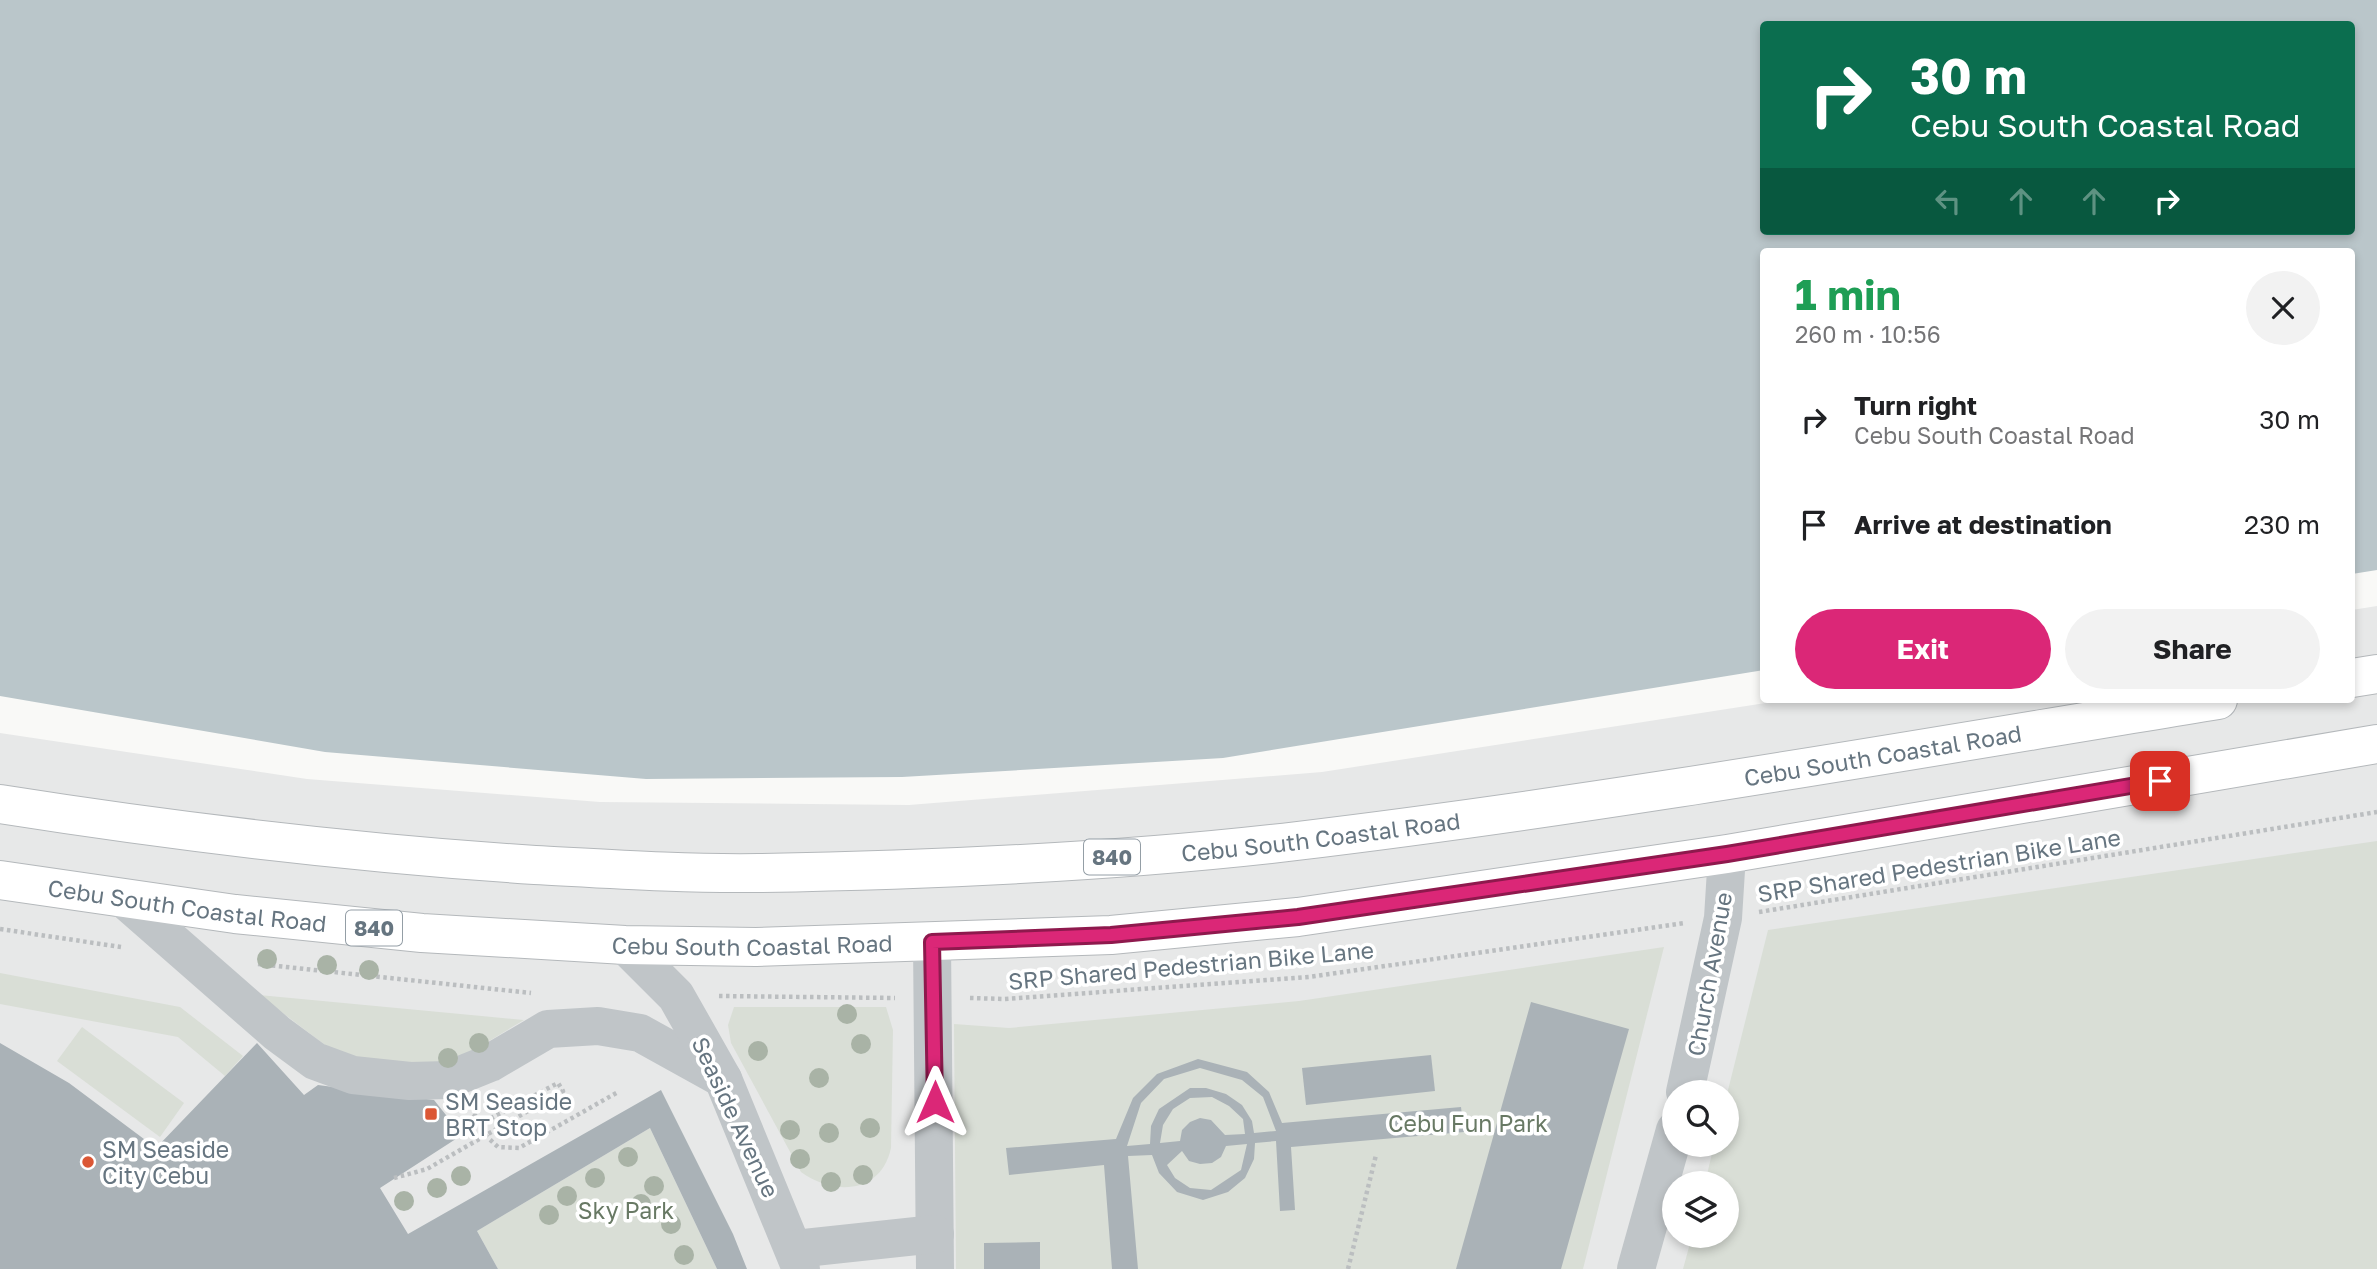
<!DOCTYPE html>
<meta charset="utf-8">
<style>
:root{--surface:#fff;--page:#f2f2f2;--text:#202124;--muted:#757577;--accent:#db2777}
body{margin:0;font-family:"Golos Text",sans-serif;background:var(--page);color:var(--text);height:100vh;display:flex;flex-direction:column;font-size:26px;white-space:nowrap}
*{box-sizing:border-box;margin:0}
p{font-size:23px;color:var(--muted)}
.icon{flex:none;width:38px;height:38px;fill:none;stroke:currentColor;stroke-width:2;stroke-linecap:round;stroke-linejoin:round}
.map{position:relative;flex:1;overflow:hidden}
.drawer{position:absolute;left:1760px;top:248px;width:595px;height:455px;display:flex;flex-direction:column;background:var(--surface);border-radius:7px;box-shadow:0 4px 10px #0003}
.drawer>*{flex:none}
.hud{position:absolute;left:1760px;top:21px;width:595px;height:214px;border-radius:7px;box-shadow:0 4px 10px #0003;background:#0b6e4f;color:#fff;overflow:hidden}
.buttons{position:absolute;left:1662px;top:1080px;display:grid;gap:14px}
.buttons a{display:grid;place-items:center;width:77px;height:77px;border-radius:50%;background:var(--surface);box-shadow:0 4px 10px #0003;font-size:35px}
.pin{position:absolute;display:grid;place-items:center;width:60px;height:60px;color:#fff;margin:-30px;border-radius:14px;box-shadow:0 4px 10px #0006}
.me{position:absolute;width:77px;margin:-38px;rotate:0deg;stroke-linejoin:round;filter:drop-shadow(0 0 5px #0008)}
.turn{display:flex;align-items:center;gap:24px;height:147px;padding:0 35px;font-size:32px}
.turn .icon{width:91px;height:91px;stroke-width:2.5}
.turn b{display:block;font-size:49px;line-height:60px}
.lanes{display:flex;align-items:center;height:66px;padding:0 35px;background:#0003;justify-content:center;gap:35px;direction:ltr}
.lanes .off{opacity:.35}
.round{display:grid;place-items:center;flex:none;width:74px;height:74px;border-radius:37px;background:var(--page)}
.head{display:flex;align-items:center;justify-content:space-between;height:119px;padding:0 35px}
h1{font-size:42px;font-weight:700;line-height:52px;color:#1e9e55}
.cta{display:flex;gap:14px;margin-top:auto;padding:14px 35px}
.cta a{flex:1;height:80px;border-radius:42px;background:var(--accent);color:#fff;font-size:28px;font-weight:700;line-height:80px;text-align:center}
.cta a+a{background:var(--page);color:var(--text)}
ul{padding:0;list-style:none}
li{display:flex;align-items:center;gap:21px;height:105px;padding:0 35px}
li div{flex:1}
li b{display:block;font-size:26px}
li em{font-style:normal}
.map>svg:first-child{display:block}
.built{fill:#e7e8e8;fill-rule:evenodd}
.green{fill:#d9ded6}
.water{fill:#bac6ca;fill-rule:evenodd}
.building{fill:#aab2b7;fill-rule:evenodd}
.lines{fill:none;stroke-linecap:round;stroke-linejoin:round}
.highway-casing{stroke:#b4b8bb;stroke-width:40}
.path{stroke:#bbbec0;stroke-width:4.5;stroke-dasharray:3.5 3.5;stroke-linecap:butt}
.minor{stroke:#c0c5c8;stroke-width:38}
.highway{stroke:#fff;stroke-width:38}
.tree{fill:#a9b3a6}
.route-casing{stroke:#8e194d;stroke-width:18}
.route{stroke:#db2777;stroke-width:12}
.poi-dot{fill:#db5735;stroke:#fff;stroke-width:2.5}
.labels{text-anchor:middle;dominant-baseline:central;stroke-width:7;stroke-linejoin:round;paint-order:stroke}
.shield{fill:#fff;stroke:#949ea6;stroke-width:2}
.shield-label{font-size:21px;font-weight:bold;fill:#667580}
.street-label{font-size:23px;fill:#667580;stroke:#fff}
.poi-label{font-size:23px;fill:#667580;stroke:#fff;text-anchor:start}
.park-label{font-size:23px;fill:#687964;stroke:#fff}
</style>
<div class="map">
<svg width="2377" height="1269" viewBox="0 0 2377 1269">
<rect width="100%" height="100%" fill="#f9f9f7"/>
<path class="built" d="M2377 606V1269H0V733L307 779 600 802 909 805 1322 772 1785 700H2352V610ZM1675 1092H1727V1144H1675ZM1675 1183H1727V1236H1675Z"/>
<g class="green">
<path d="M2377 841V1269H1683L1692 1236H1727V1183H1705L1714 1145 1727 1144V1094L1768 930Z"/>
<path d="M1664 947 1583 1269H956L954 1024 1009 1028 1299 1001Z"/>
<path d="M0 973 180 1007 243 1056 225 1076 178 1037 0 1004Z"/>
<path d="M259 995 524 1020 464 1056 436 1067 350 1064Z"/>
<path d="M734 1007H886L893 1030 891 1148C881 1194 834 1196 801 1172L731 1043 728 1025Z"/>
<path d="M82 1027 184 1103 160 1137 57 1061Z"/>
<path d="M650 1128 717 1269H498L477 1231Z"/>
</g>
<path class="water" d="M0 0H2377V570L2352 574V252H1764V670L1223 758 902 777 646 779 325 752 0 696ZM1764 24H2352V231H1764Z"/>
<g class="building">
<path d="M1531 1002 1629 1029 1561 1269H1456Z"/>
<path d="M0 1043 69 1083 156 1148 257 1043 304 1095 318 1085 434 1100 462 1135 380 1188 408 1234 661 1090 733 1234 747 1269H717L650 1128 477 1231 498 1269H0Z"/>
<path d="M1431 1055 1435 1091 1306 1105 1302 1068Z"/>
<path d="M1198 1059 1247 1072 1269 1092 1282 1123 1461 1107 1464 1132 1291 1147 1295 1210 1280 1211 1276 1141 1255 1143 1254 1159 1245 1178 1228 1192 1203 1200 1177 1192 1159 1173 1152 1155 1128 1156 1138 1269H1112L1104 1165 1009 1175 1006 1148 1116 1139 1133 1098 1157 1074ZM1200 1068 1242 1080 1263 1097 1276 1131 1254 1133 1252 1121 1242 1105 1226 1094 1206 1088H1190L1159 1109 1151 1126 1150 1144 1127 1146 1141 1103 1164 1079ZM1212 1097 1229 1106 1243 1119 1245 1134 1225 1135 1211 1120 1200 1118 1190 1122 1182 1130 1180 1141 1160 1143 1163 1125 1173 1109 1190 1098ZM1247 1144 1241 1170 1211 1190 1190 1188 1175 1178 1167 1165 1182 1151 1189 1161 1200 1164 1212 1163 1221 1157 1226 1146Z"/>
<path d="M1040 1242V1269H984V1243Z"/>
</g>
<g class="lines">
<defs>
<g id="highway">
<path d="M2352 678 2377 674"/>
<path id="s1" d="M0 804C177 832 356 853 535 865 610 869 685 874 759 873 938 870 1119 862 1297 841 1605 804 1911 750 2218 700"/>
<path id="s2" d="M0 880 235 914 422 933 625 945 756 947 1111 935 1298 917 1727 854 2377 744"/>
</g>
</defs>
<use href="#highway" class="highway-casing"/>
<g class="path">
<path d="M1759 912 2377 812"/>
<path d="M0 929 121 947"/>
<path d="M258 964 531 993"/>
<path d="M719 996 895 998"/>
<path d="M970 998 1004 999 1309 977 1685 923"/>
<path d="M485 1135 498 1147 519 1148 618 1092"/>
<path d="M394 1178 427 1169 563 1091 558 1083 484 1122 471 1112"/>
<path d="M1348 1269 1376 1155"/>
</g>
<g class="minor">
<path d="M125 900 277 1033 315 1061 353 1075 410 1081 448 1080 490 1063 548 1029 598 1026 640 1033 723 1079"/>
<path d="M932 942 935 1269"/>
<path d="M625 945 676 996 723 1079 801 1269"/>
<path d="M1685 1092 1723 918 1727 854"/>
<path d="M795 1249 935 1234"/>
<path d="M1636 1269 1675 1130"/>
</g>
<use href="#highway" class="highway"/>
</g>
<g class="tree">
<circle cx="267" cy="959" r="10"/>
<circle cx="327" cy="965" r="10"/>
<circle cx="369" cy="970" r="10"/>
<circle cx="847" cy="1014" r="10"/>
<circle cx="479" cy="1043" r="10"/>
<circle cx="861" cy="1044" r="10"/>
<circle cx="758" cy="1051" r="10"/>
<circle cx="448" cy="1058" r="10"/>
<circle cx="819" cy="1078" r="10"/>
<circle cx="870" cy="1128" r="10"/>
<circle cx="790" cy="1130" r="10"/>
<circle cx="829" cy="1133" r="10"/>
<circle cx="628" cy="1157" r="10"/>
<circle cx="800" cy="1159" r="10"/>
<circle cx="863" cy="1175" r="10"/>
<circle cx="461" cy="1176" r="10"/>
<circle cx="595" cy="1178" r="10"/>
<circle cx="831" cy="1182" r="10"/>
<circle cx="654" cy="1186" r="10"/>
<circle cx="437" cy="1188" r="10"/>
<circle cx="567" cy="1196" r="10"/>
<circle cx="404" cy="1201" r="10"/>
<circle cx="641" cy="1204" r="10"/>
<circle cx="549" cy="1215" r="10"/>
<circle cx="671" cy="1224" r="10"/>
<circle cx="684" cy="1255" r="10"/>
</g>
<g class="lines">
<defs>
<path id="route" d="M935 1102 932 942 1111 935 1298 917 1727 854 2160 781"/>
</defs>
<use href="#route" class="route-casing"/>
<use href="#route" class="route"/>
</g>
<g class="poi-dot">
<rect x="424" y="1107" width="14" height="14" rx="3.5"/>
<circle cx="88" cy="1162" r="7"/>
</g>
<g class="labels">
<g class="shield">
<rect x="1084" y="839.5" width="56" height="35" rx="5"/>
<rect x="346" y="910.5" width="56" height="35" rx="5"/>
</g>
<g class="shield-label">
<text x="1112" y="857">840</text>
<text x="374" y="928">840</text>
</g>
<g class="street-label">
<text stroke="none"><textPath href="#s1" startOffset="1894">Cebu South Coastal Road</textPath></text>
<text stroke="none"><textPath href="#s1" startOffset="1326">Cebu South Coastal Road</textPath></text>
<text transform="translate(1939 865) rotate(-9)">SRP Shared Pedestrian Bike Lane</text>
<text stroke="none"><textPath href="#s2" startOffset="189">Cebu South Coastal Road</textPath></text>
<text stroke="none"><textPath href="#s2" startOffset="756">Cebu South Coastal Road</textPath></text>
<text transform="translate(1191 965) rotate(-5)">SRP Shared Pedestrian Bike Lane</text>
<text transform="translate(1709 974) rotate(-80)">Church Avenue</text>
<text transform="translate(736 1117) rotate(65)">Seaside Avenue</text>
</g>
<g class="poi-label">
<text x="445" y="1101">SM Seaside<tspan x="445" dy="26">BRT Stop</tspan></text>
<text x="102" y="1149">SM Seaside<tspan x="102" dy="26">City Cebu</tspan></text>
</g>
<g class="park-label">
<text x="1468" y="1123">Cebu Fun Park</text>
<text x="626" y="1210">Sky Park</text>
</g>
</g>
</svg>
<div class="buttons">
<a><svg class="icon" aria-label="search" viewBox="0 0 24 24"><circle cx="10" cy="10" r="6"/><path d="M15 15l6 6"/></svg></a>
<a><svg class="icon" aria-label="layers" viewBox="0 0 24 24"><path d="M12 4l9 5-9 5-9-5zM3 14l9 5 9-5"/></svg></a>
</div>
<div class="pin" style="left:2160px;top:781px;background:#d93025"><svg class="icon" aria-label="arrive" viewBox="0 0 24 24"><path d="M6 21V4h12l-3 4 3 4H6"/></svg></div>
<svg class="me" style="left:935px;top:1102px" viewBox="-20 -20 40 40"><path d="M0-17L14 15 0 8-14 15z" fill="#db2777" stroke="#fff" stroke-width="4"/></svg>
<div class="hud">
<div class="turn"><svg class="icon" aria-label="right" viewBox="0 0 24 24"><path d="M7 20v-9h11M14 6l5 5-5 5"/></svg><div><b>30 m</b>Cebu South Coastal Road</div></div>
<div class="lanes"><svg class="icon off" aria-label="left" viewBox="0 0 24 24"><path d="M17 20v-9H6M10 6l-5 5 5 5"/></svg><svg class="icon off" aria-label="ahead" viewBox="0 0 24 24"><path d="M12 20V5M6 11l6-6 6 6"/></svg><svg class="icon off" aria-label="ahead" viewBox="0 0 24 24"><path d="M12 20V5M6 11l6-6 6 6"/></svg><svg class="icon" aria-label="right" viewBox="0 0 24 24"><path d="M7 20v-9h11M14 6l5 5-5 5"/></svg></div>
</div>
<section class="drawer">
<div class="head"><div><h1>1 min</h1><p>260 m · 10:56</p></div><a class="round"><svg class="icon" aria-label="close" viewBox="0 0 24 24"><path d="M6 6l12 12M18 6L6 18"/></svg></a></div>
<ul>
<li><svg class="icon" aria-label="right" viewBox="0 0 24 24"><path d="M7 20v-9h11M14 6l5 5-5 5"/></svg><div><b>Turn right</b><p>Cebu South Coastal Road</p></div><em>30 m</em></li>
<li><svg class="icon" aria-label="arrive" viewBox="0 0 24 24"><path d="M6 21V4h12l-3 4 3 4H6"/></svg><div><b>Arrive at destination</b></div><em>230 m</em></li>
</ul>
<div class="cta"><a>Exit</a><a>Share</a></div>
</section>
</div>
